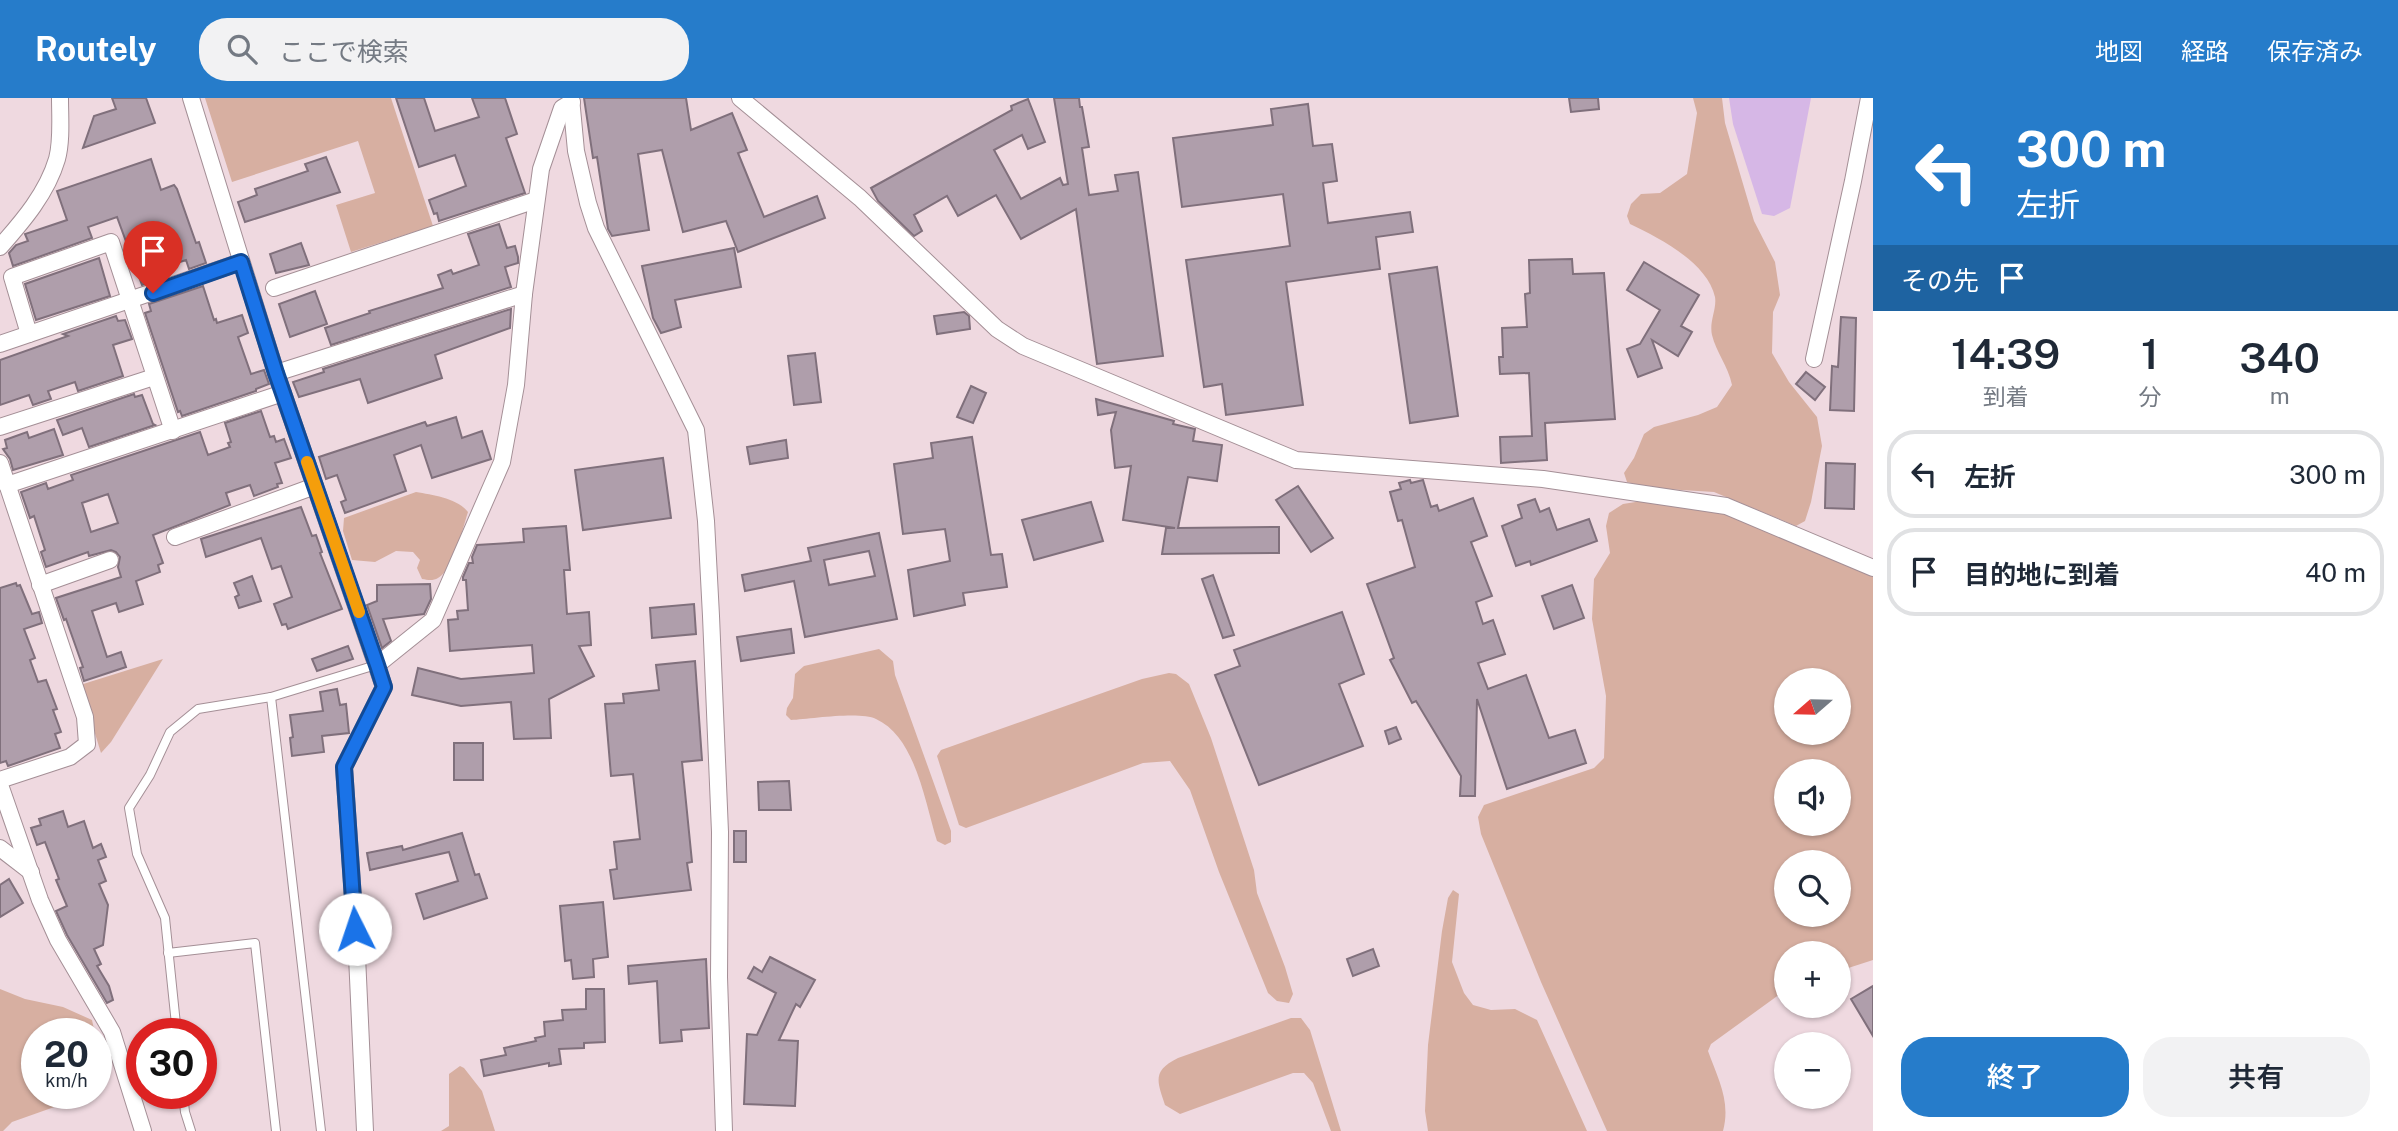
<!DOCTYPE html>
<html lang="ja">
<meta charset="utf-8">
<style>
:root{--surface:#fff;--page:#f2f2f3;--text:#1f2937;--muted:#747a83;--line:#e0e1e3;--accent:#267cca}
body{margin:0;font-family:"Public Sans","Noto Sans JP",sans-serif;background:var(--page);color:var(--text);height:100vh;display:flex;flex-direction:column;font-size:26px;white-space:nowrap}
*{box-sizing:border-box;margin:0}
p{font-size:23px;color:var(--muted)}
.icon{flex:none;width:38px;height:38px;fill:none;stroke:currentColor;stroke-width:2;stroke-linecap:round;stroke-linejoin:round}
.map{position:relative;flex:1;overflow:hidden}
.sheet{display:flex;flex-direction:column;background:var(--surface);width:525px}
.sheet>*{flex:none}
.top-card{background:#267cca;color:#fff;overflow:hidden}
.needle{width:46px;rotate:250deg}
.controls{position:absolute;left:1774px;top:570px;display:grid;gap:14px}
.controls a{display:grid;place-items:center;width:77px;height:77px;border-radius:50%;background:var(--surface);box-shadow:0 2px 5px #0004;font-size:35px}
.speed{position:absolute;left:21px;top:920px;display:flex;gap:14px;font-size:35px;font-weight:700;text-align:center}
.speed>*{display:grid;place-content:center;width:91px;height:91px;border-radius:50%;background:var(--surface);box-shadow:0 2px 5px #0004;line-height:1}
.speed small{font-size:18px;font-weight:400}
.speed .limit{border:10px solid #d22;background:#fff;color:#111}
.pin{position:absolute;display:grid;place-items:center;width:60px;height:60px;color:#fff;margin:-72px -30px;border-radius:50% 50% 50% 0;rotate:-45deg;box-shadow:0 0 7px #0007}
.pin .icon{rotate:45deg}
.me{position:absolute;width:77px;margin:-38px;rotate:356deg;stroke-linejoin:round;filter:drop-shadow(0 0 5px #0008)}
.turn{display:flex;align-items:center;gap:24px;height:147px;padding:0 28px;font-size:32px}
.turn .icon{width:91px;height:91px;stroke-width:2.5}
.turn b{display:block;font-size:49px;line-height:60px}
.then{display:flex;align-items:center;height:66px;padding:0 28px;background:#0003;gap:14px;font-size:26px}
.eta{display:flex;justify-content:space-evenly;align-items:center;height:119px;text-align:center}
.eta b{font-size:42px;font-weight:600;line-height:49px}
.cta{display:flex;gap:14px;margin-top:auto;padding:14px 28px}
.cta a{flex:1;height:80px;border-radius:28px;background:var(--accent);color:#fff;font-size:28px;font-weight:600;line-height:80px;text-align:center}
.cta a+a{background:var(--page);color:var(--text)}
ul{padding:0;list-style:none}
li{display:flex;align-items:center;gap:21px;height:88px;margin:0 14px 10px;padding:0 14px;border:4px solid var(--line);border-radius:28px}
li div{flex:1}
li b{display:block;font-size:26px}
li em{font-style:normal}
header{display:flex;align-items:center;gap:42px;box-sizing:border-box;height:98px;padding:0 35px;background:var(--accent);color:#fff}
header strong{font-size:33px}
nav{display:flex;gap:38px;margin-inline-start:auto;font-size:24px}
.search{width:490px;height:63px;background:var(--page);display:flex;align-items:center;gap:18px;box-sizing:border-box;padding:0 24px;border-radius:28px;color:var(--muted);font-size:26px}
main{display:flex;flex:1;min-height:0}
.map>svg:first-child{display:block}
.green{fill:#d7afa1;fill-rule:evenodd}
.water{fill:#d6b7e6}
.building{fill:#af9eab;stroke:#80707c;stroke-width:2;fill-rule:evenodd}
.lines{fill:none;stroke-linecap:round;stroke-linejoin:round}
.service-casing{stroke:#a48f96;stroke-width:10}
.minor-casing{stroke:#a48f96;stroke-width:18}
.service{stroke:#fff;stroke-width:8}
.minor{stroke:#fff;stroke-width:16}
.route-casing{stroke:#114b97;stroke-width:18}
.route{stroke:#1a73e8;stroke-width:12}
.slow{stroke:#f59e0b;stroke-width:12}
</style>
<header>
<strong>Routely</strong>
<div class="search"><svg class="icon" aria-label="search" viewBox="0 0 24 24"><circle cx="10" cy="10" r="6"/><path d="M15 15l6 6"/></svg>ここで検索</div>
<nav><a>地図</a><a>経路</a><a>保存済み</a></nav>
</header>
<main>
<div class="map">
<svg width="1873" height="1033" viewBox="0 0 1873 1033">
<rect width="100%" height="100%" fill="#efd9e0"/>
<g class="green">
<path d="M205 0H391L433 128 351 154 336 107 375 95 358 43 232 84Z"/>
<path d="M1693 0H1722L1725 25 1754 123 1775 164 1780 197 1773 214 1772 255 1789 284 1817 319 1822 348 1811 404 1805 423 1796 428 1714 394 1649 390 1627 384 1624 375 1634 360 1644 336 1654 329 1698 317 1717 309 1732 287C1728 268 1716 254 1712 237 1709 224 1717 211 1715 199 1707 164 1659 140 1630 126L1627 118 1631 106 1641 96 1660 95 1687 76 1697 15Z"/>
<path d="M416 394C433 397 457 400 468 414 462 432 454 471 438 480 433 483 428 482 422 481L417 470 420 462 413 454 396 453 375 464 352 462 343 433 344 420Z"/>
<path d="M1648 402 1725 414 1873 478V862L1839 873V856H1787V891L1711 946 1708 953C1718 981 1731 1003 1723 1033H1607L1541 884 1481 736 1478 719 1484 707 1594 670 1604 660 1606 598 1592 521 1594 481 1610 455 1606 428 1609 415 1623 406ZM1787 583H1839V635H1787ZM1787 674H1839V726H1787ZM1787 765H1839V817H1787Z"/>
<path d="M879 551 893 563 895 577 951 733V744L945 747 937 743C925 705 916 639 876 621 860 613 810 621 791 622L786 617 787 610 793 600 795 576 804 568Z"/>
<path d="M163 561 111 644 101 655 80 587Z"/>
<path d="M1169 575 1176 576 1189 586 1211 640 1254 772 1257 795 1285 869 1293 896 1289 905 1277 903 1268 895 1219 774 1190 692 1170 663 1143 665 966 730 959 727 937 658 941 652 1142 581Z"/>
<path d="M1453 792 1459 796 1452 864 1464 895 1473 907 1491 912 1515 911 1537 922 1587 1033H1428L1425 1013 1428 947 1442 833 1448 800Z"/>
<path d="M0 891 25 901 63 909 92 922 95 936H37V996H91L12 1024 3 1033H0Z"/>
<path d="M1291 920H1301L1310 932 1341 1033H1331L1313 985 1304 975H1293L1180 1016 1165 1007C1157 983 1152 973 1178 960Z"/>
<path d="M460 968 464 970 482 993 495 1033H441L449 1028V976Z"/>
</g>
<path class="water" d="M1729 0H1811L1790 110 1774 118 1762 116 1733 26Z"/>
<g class="building">
<path d="M112 0H146L155 25 83 50 94 18 116 11Z"/>
<path d="M396 0H424L435 33 479 19 472 0H505L517 36 506 40 525 95 439 123 437 115 434 116 429 102 466 88 455 57 419 69Z"/>
<path d="M584 0H686L691 32 732 15 747 52 738 55 764 119 817 98 825 120 738 154 726 123 683 134 662 52 638 56 649 132 612 138 608 131 597 59 593 60Z"/>
<path d="M1054 0H1079L1080 9H1082L1089 49 1082 50 1089 97 1118 93 1115 77 1138 74 1163 258 1097 266 1076 111 1021 141 996 97 958 118 947 98 914 117 922 133 914 138 878 103 871 90 1012 12 1011 8 1028 1 1045 44 1028 51 1022 37 994 52 1021 101 1060 80 1063 87 1068 86Z"/>
<path d="M1569 0H1598L1599 11 1571 14Z"/>
<path d="M1308 6 1313 48 1332 46 1337 83 1323 85 1328 125 1410 114 1413 134 1376 139 1380 171 1286 184 1303 307 1226 317 1222 286 1204 289 1186 162 1290 148 1283 96 1182 109 1173 40 1273 27 1271 11Z"/>
<path d="M326 59 340 94 245 124 238 104 257 97 255 91 308 73 305 66Z"/>
<path d="M151 61 161 92 174 87 177 91 196 145 199 144 206 165 189 171 186 162 180 164 174 147 149 155 158 181 142 187 117 119 88 129 92 140 13 168 9 155 16 147 28 143 25 136 67 122 57 93Z"/>
<path d="M499 126 507 150 515 148 518 159V165L505 169 511 189 331 247 325 230 370 215 369 213 443 190 438 177 451 172 453 176 479 167 468 136Z"/>
<path d="M301 145 309 167 276 175 270 156Z"/>
<path d="M734 150 741 189 675 202 681 229 661 235 653 220 642 168Z"/>
<path d="M99 160 110 198 36 222 25 186Z"/>
<path d="M1572 161 1573 176 1604 175 1615 321 1545 325 1547 362 1501 365 1500 339 1532 338 1529 275 1500 276 1499 259H1503L1502 230 1527 229 1525 196 1530 195 1529 162Z"/>
<path d="M1644 164 1699 197 1681 228 1692 234 1678 258 1652 242 1662 270 1638 279 1627 251 1640 246 1660 212 1627 192Z"/>
<path d="M1437 169 1458 318 1410 325 1389 176Z"/>
<path d="M203 188 214 222 216 221 217 225 242 217 248 235 238 239 251 276 264 272 269 286 256 291V293L182 318 180 313 178 314 145 215 151 213 149 206Z"/>
<path d="M315 193 327 226 290 239 279 206Z"/>
<path d="M511 211 510 230 435 257 442 280 368 305 360 281 299 299 293 284 324 274 323 271Z"/>
<path d="M964 214 969 218 970 231 937 236 934 218Z"/>
<path d="M116 218 118 223 125 222 132 241 113 247 123 278 78 293 75 284 48 293 51 301 33 307 29 297 0 307V262L68 238 63 236Z"/>
<path d="M1841 219 1856 220 1854 313 1830 312 1832 268 1838 269Z"/>
<path d="M815 255 821 304 794 307 788 258Z"/>
<path d="M1806 274 1825 289 1815 302 1796 286Z"/>
<path d="M971 288 986 295 973 325 957 319Z"/>
<path d="M134 296 135 299 142 297 153 326 155 327 89 349 82 330 63 337 57 322Z"/>
<path d="M1096 301 1174 323 1173 326 1195 331 1193 343 1222 347 1217 383 1188 379 1178 430 1279 429V455L1162 456 1166 430H1175L1123 422 1131 368 1115 370 1111 332 1116 314 1098 317Z"/>
<path d="M261 313 270 339 274 338 276 344 284 341 291 360 275 365 282 385 277 386 278 389 254 398 250 387 226 395 230 407 153 437 163 465 158 467 160 474 136 483 143 506 119 514 116 505 92 513 107 559 121 554 126 569 84 583 80 570 83 569 66 521 64 522 56 500 121 479 118 469 120 459 116 454 111 452 89 458 88 454 46 469 41 454 45 452 34 418 30 420 21 394 46 385 48 391 73 382 71 377 200 334 208 357 230 349 228 345 231 344 225 325ZM108 396 118 425 91 434 82 405Z"/>
<path d="M456 319 462 340 482 333 491 361 432 380 421 347 394 357 406 393 345 415 341 404 346 402 337 377 326 381 319 359 425 324 427 328Z"/>
<path d="M54 331 63 357 13 372 10 361 3 351 7 350 5 342 27 334 29 340Z"/>
<path d="M972 339 991 457 1002 456 1007 489 963 495 965 507 914 518 908 472 950 463 945 431 903 436 894 366 933 360 931 345Z"/>
<path d="M786 342 788 360 750 366 747 349Z"/>
<path d="M663 360 671 420 583 432 575 372Z"/>
<path d="M1826 365 1855 366 1854 411 1825 410Z"/>
<path d="M1410 382 1411 385 1423 382 1431 409 1437 407 1439 413 1473 400 1487 438 1471 444 1492 498 1476 504 1483 526 1493 522 1505 556 1478 565 1488 591 1526 577 1549 640 1575 632 1586 665 1507 691 1477 601 1475 698H1460L1461 678 1416 603 1412 605 1390 562 1394 560 1367 486 1415 469 1402 422 1398 423 1390 394 1401 391 1399 385Z"/>
<path d="M1298 388 1333 440 1311 454 1276 402Z"/>
<path d="M1535 401 1540 414 1549 410 1557 432 1589 421 1597 443 1531 467 1530 463 1516 468 1502 428 1522 420 1518 407Z"/>
<path d="M1091 404 1103 443 1034 462 1022 422Z"/>
<path d="M301 409 312 438 316 437 322 454 320 455 342 511 288 531 286 526 282 527 274 506 292 499 281 468 272 471 261 440 206 459 201 441Z"/>
<path d="M566 428 570 472H564L567 516 589 514 591 547 579 548 594 578 549 601 551 640 514 641 511 604 461 608 412 597 418 570 461 581 534 575 532 547 450 553 448 522 458 521 457 513 468 512 466 482H463V479L469 465H473L472 459 477 447 524 444 523 431Z"/>
<path d="M879 435 897 521 805 539 794 483 745 493 742 477 811 463 808 450ZM869 453 875 478 829 487 824 462Z"/>
<path d="M1213 477 1234 537 1223 540 1202 481Z"/>
<path d="M252 478 261 503 239 510 235 499 239 497 234 485Z"/>
<path d="M16 485 17 488 20 487 32 516 39 514 42 525 24 531 35 560 30 562 38 584 46 582 57 611 53 612 61 634 55 636 60 650 8 668 6 663 0 665V490Z"/>
<path d="M430 486 431 501 424 516 383 521 391 543 382 550 367 507 377 503V487Z"/>
<path d="M1572 487 1584 520 1554 531 1542 498Z"/>
<path d="M694 506 696 536 652 540 650 510Z"/>
<path d="M1342 514 1364 576 1339 586 1363 648 1259 687 1215 577 1240 568 1234 552Z"/>
<path d="M791 531 794 555 741 563 737 539Z"/>
<path d="M348 548 353 561 317 573 312 561Z"/>
<path d="M695 563 702 662 682 664 692 764 687 765 691 792 614 801 610 772 617 771 614 744 640 741 633 676 611 678 605 606 624 605 623 596 659 592 656 567Z"/>
<path d="M337 591 340 607 346 606 349 635 322 638 324 654 292 658 290 640 293 639 290 617 323 613 320 594Z"/>
<path d="M1396 629 1401 641 1389 646 1385 633Z"/>
<rect x="454" y="645" width="29" height="37"/>
<path d="M789 683 791 712H759L758 684Z"/>
<path d="M63 713 68 729 84 723 93 750 101 746 106 759 98 762 106 783 99 786 108 807 103 847 94 851 101 866 97 868 109 888 113 902 107 905 67 837 56 813 67 808 56 782 59 781 45 744 37 747 31 730 41 727 39 721Z"/>
<rect x="734" y="733" width="12" height="31"/>
<path d="M462 735 475 777 479 776 487 800 424 821 416 796 458 783 449 754 370 772 367 755 402 748 403 752Z"/>
<path d="M9 781 23 805 0 819V787Z"/>
<path d="M603 804 608 859 593 861 594 879 573 881 571 862 565 863 560 808Z"/>
<path d="M1373 851 1379 868 1353 878 1347 861Z"/>
<path d="M770 859 815 882 800 909 796 906 779 942 798 943 795 1008 744 1006 747 936 757 937 776 895 748 880 754 869 762 874Z"/>
<path d="M706 861 709 930 681 932 682 943 660 945 657 883 629 886 628 868Z"/>
<path d="M1873 888V938L1851 901Z"/>
<path d="M586 891H604L605 944 584 945V950L559 951 561 966 549 968V965L484 978 481 962 506 957 504 950 536 943 535 940 545 938 544 924 563 922 562 912 586 911Z"/>
</g>
<g class="lines">
<defs>
<g id="service">
<path d="M271 599 321 1033"/>
<path d="M168 855 255 845 276 1033"/>
<path d="M177 936 165 820 137 756 129 710 150 677 170 634 198 611 271 599 376 567"/>
<path d="M183 996 185 1014 191 1033"/>
</g>
<g id="minor">
<path d="M191 0 276 275 384 589 344 669 357 858 365 1033"/>
<path d="M571 0 576 53 588 105 596 130 696 332 706 423 711 518 720 734 719 879 724 1033"/>
<path d="M740 0 860 100 997 231 1023 248 1296 362 1543 381 1726 408 1873 470"/>
<path d="M0 149C23 123 47 95 57 61 62 43 60 19 60 0"/>
<path d="M274 190 536 102"/>
<path d="M29 236 12 179 111 144 173 333"/>
<path d="M0 246 241 164"/>
<path d="M1814 261 1853 83 1869 0"/>
<path d="M276 275 524 196"/>
<path d="M0 329 154 279"/>
<path d="M0 365 85 619 87 646 70 659 0 682"/>
<path d="M7 387 283 295"/>
<path d="M175 439 315 388"/>
<path d="M40 487 110 462"/>
<path d="M377 567 433 522 502 364 516 287 524 196 541 71 562 10 572 4"/>
<path d="M0 687 40 802 58 842 112 934 143 1033"/>
<path d="M0 750 31 774"/>
</g>
</defs>
<use href="#service" class="service-casing"/>
<use href="#minor" class="minor-casing"/>
<use href="#service" class="service"/>
<use href="#minor" class="minor"/>
</g>
<g class="lines">
<defs>
<path id="route" d="M153 195 241 164 276 275 377 567 384 589 344 669 355 831"/>
</defs>
<use href="#route" class="route-casing"/>
<use href="#route" class="route"/>
<path class="slow" d="M307 364 359 514"/>
</g>
</svg>
<div class="controls">
<a><svg class="needle" viewBox="-14 -14 28 28"><path d="M0-13l5 13h-10z" fill="#e53935"/><path d="M0 13l5-13h-10z" fill="#747a83"/></svg></a>
<a><svg class="icon" aria-label="sound" viewBox="0 0 24 24"><path d="M4 9h4l5-4v14l-5-4H4zM17 9q2 3 0 6"/></svg></a>
<a><svg class="icon" aria-label="search" viewBox="0 0 24 24"><circle cx="10" cy="10" r="6"/><path d="M15 15l6 6"/></svg></a>
<a>+</a>
<a>−</a>
</div>
<div class="speed"><div>20<small>km/h</small></div><div class="limit">30</div></div>
<div class="pin" style="left:153px;top:195px;background:#d93025"><svg class="icon" aria-label="arrive" viewBox="0 0 24 24"><path d="M6 21V4h12l-3 4 3 4H6"/></svg></div>
<svg class="me" style="left:355px;top:831px" viewBox="-20 -20 40 40"><circle r="19" fill="#fff"/><path d="M0-13L10 11 0 6-10 11z" fill="#1a73e8"/></svg>
</div>
<section class="sheet">
<div class="top-card">
<div class="turn"><svg class="icon" aria-label="left" viewBox="0 0 24 24"><path d="M17 20v-9H6M10 6l-5 5 5 5"/></svg><div><b>300 m</b>左折</div></div>
<div class="then">その先<svg class="icon" aria-label="arrive" viewBox="0 0 24 24"><path d="M6 21V4h12l-3 4 3 4H6"/></svg></div>
</div>
<div class="eta">
<div><b>14:39</b><p>到着</p></div>
<div><b>1</b><p>分</p></div>
<div><b>340</b><p>m</p></div>
</div>
<ul>
<li><svg class="icon" aria-label="left" viewBox="0 0 24 24"><path d="M17 20v-9H6M10 6l-5 5 5 5"/></svg><div><b>左折</b></div><em>300 m</em></li>
<li><svg class="icon" aria-label="arrive" viewBox="0 0 24 24"><path d="M6 21V4h12l-3 4 3 4H6"/></svg><div><b>目的地に到着</b></div><em>40 m</em></li>
</ul>
<div class="cta"><a>終了</a><a>共有</a></div>
</section>
</main>
